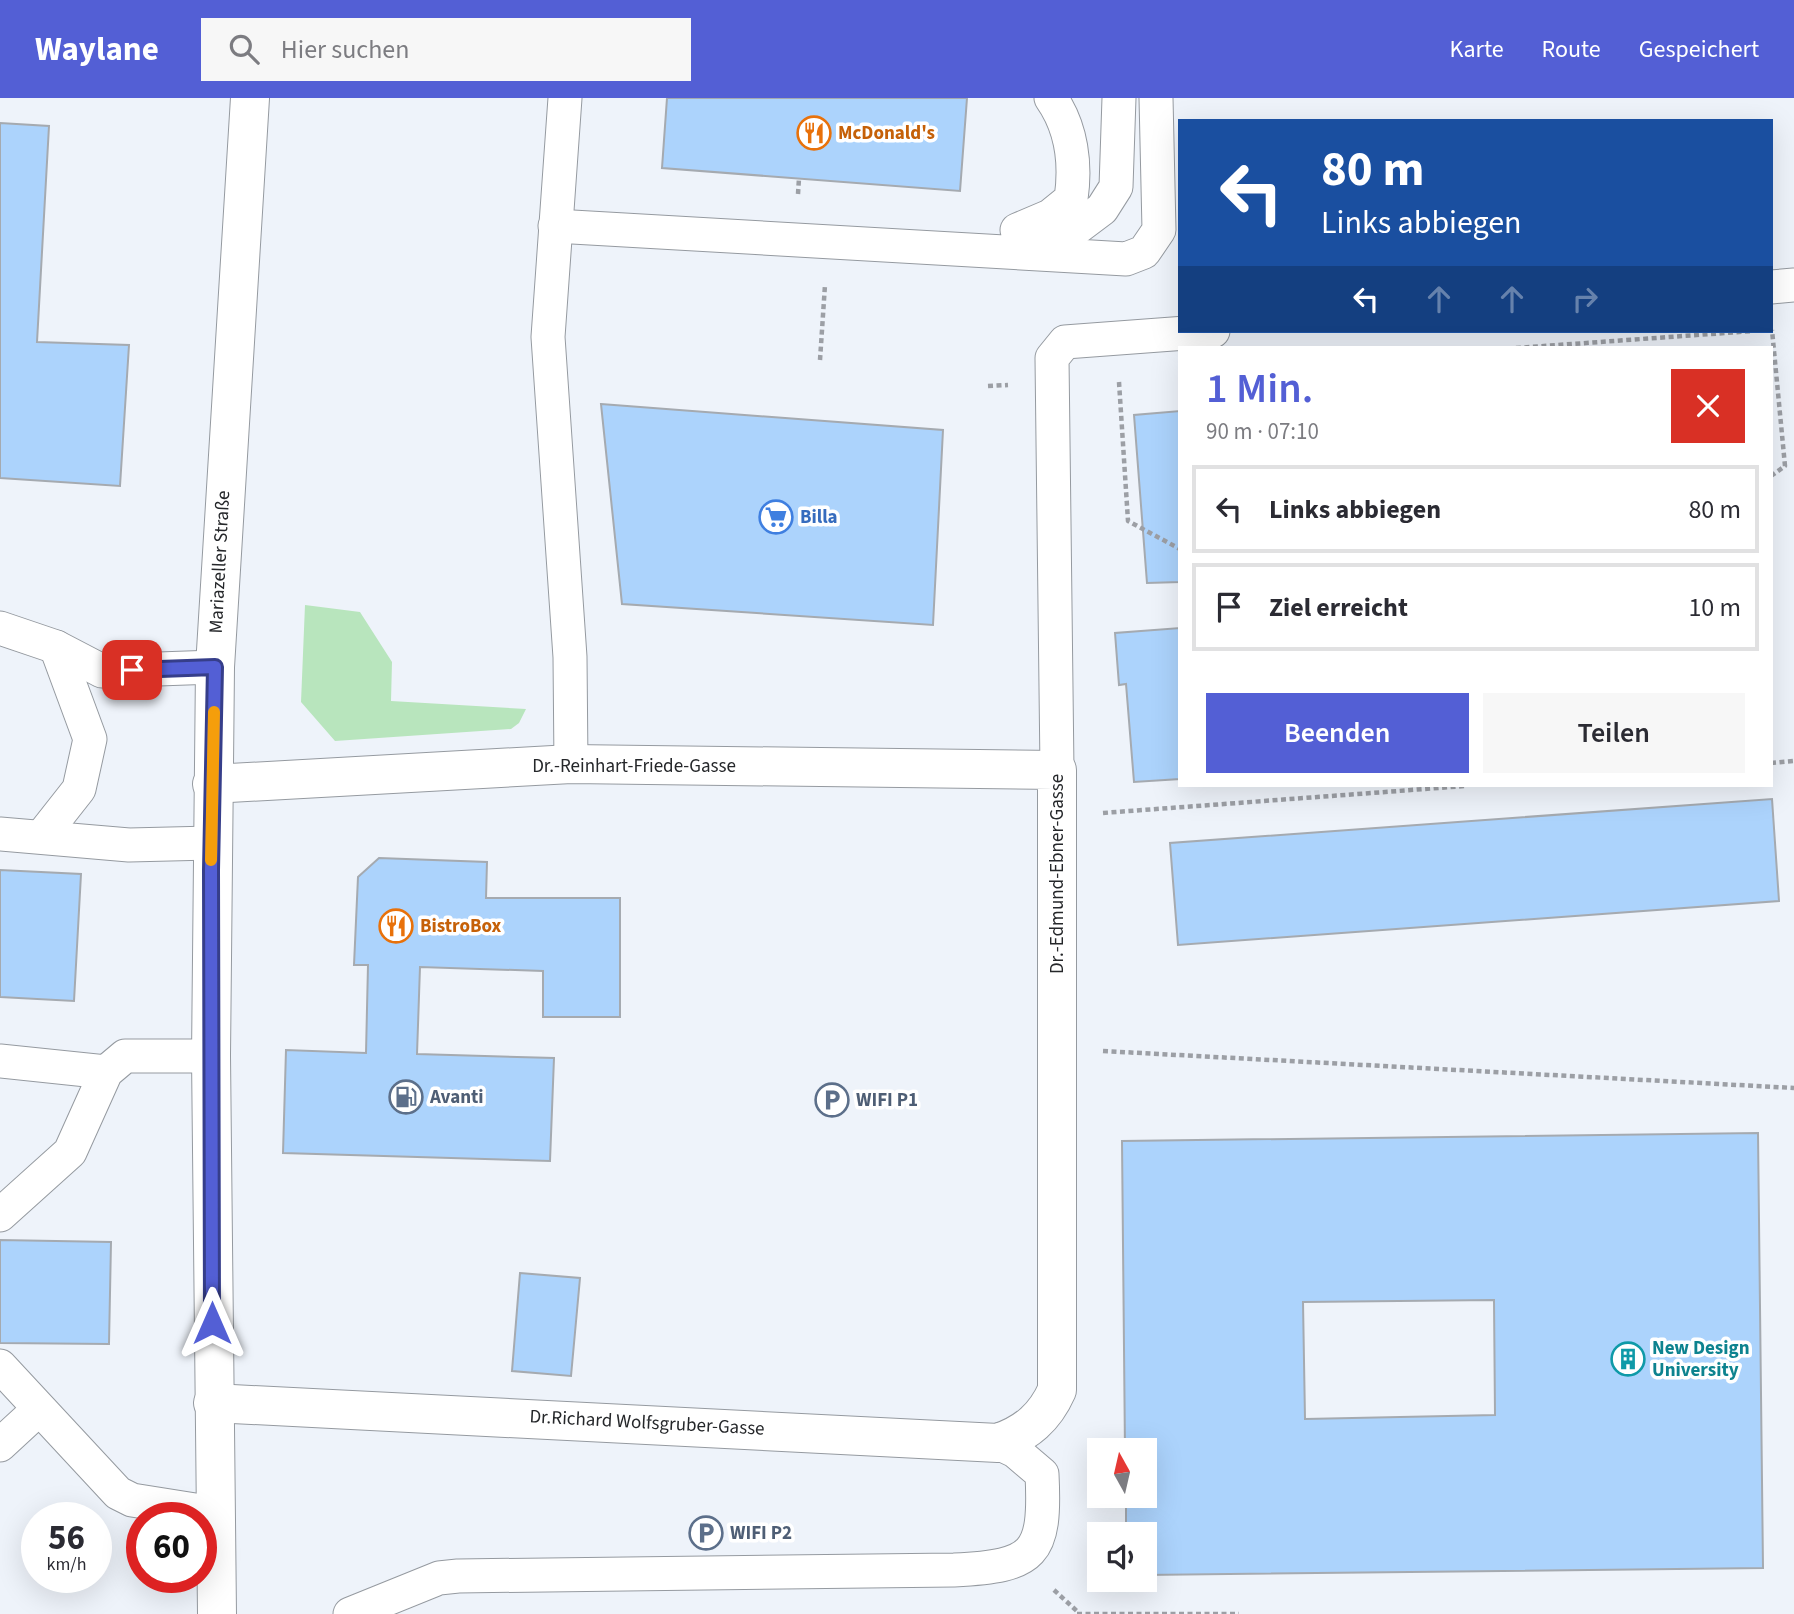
<!DOCTYPE html>
<html lang="de">
<meta charset="utf-8">
<style>
:root{--surface:#fff;--page:#f7f7f7;--text:#2b2b33;--muted:#7c7c81;--line:#e1e1e2;--accent:#535fd5}
body{margin:0;font-family:"Source Sans 3",sans-serif;background:var(--page);color:var(--text);height:100vh;display:flex;flex-direction:column;font-size:26px;white-space:nowrap}
*{box-sizing:border-box;margin:0}
p{font-size:23px;color:var(--muted)}
.icon{flex:none;width:38px;height:38px;fill:none;stroke:currentColor;stroke-width:2;stroke-linecap:round;stroke-linejoin:round}
.map{position:relative;flex:1;overflow:hidden}
.drawer{position:absolute;left:1178px;top:248px;width:595px;height:441px;display:flex;flex-direction:column;background:var(--surface);border-radius:0px;box-shadow:0 7px 28px #0002}
.drawer>*{flex:none}
.hud{position:absolute;left:1178px;top:21px;width:595px;height:214px;border-radius:0px;box-shadow:0 7px 28px #0002;background:#1a4fa0;color:#fff;overflow:hidden}
.needle{width:46px;rotate:352deg}
.fabs{position:absolute;left:1087px;top:1340px;display:grid;gap:14px}
.fabs a{display:grid;place-items:center;width:70px;height:70px;border-radius:0px;background:var(--surface);box-shadow:0 7px 28px #0002;font-size:35px}
.speed{position:absolute;left:21px;top:1404px;display:flex;gap:14px;font-size:35px;font-weight:700;text-align:center}
.speed>*{display:grid;place-content:center;width:91px;height:91px;border-radius:50%;background:var(--surface);box-shadow:0 7px 28px #0002;line-height:1}
.speed small{font-size:18px;font-weight:400}
.speed .limit{border:10px solid #d22;background:#fff;color:#111}
.pin{position:absolute;display:grid;place-items:center;width:60px;height:60px;color:#fff;margin:-30px;border-radius:14px;box-shadow:0 4px 10px #0006}
.me{position:absolute;width:77px;margin:-38px;rotate:0deg;stroke-linejoin:round;filter:drop-shadow(0 0 5px #0008)}
.turn{display:flex;align-items:center;gap:24px;height:147px;padding:0 28px;font-size:32px}
.turn .icon{width:91px;height:91px;stroke-width:2.5}
.turn b{display:block;font-size:49px;line-height:60px}
.lanes{display:flex;align-items:center;height:66px;padding:0 28px;background:#0003;justify-content:center;gap:35px;direction:ltr}
.lanes .off{opacity:.35}
.round{display:grid;place-items:center;flex:none;width:74px;height:74px;border-radius:0px;background:var(--page)}
.summary{display:flex;align-items:center;justify-content:space-between;height:119px;padding:0 28px}
h1{font-size:42px;font-weight:600;line-height:52px;color:var(--accent)}
.primary-button{display:flex;gap:14px;margin-top:auto;padding:14px 28px}
.primary-button a{flex:1;height:80px;border-radius:0px;background:var(--accent);color:#fff;font-size:28px;font-weight:600;line-height:80px;text-align:center}
.primary-button a+a{background:var(--page);color:var(--text)}
ul{padding:0;list-style:none}
li{display:flex;align-items:center;gap:21px;height:88px;margin:0 14px 10px;padding:0 14px;border:4px solid var(--line);border-radius:0px}
li div{flex:1}
li b{display:block;font-size:26px}
li em{font-style:normal}
header{display:flex;align-items:center;gap:42px;box-sizing:border-box;height:98px;padding:0 35px;background:var(--accent);color:#fff}
header strong{font-size:33px}
nav{display:flex;gap:38px;margin-inline-start:auto;font-size:24px}
.search{width:490px;height:63px;background:var(--page);display:flex;align-items:center;gap:18px;box-sizing:border-box;padding:0 24px;border-radius:0px;color:var(--muted);font-size:26px}
.map>svg:first-child{display:block}
.green{fill:#b8e5bd}
.building{fill:#acd3fc;stroke:#a5aab0;stroke-width:2;fill-rule:evenodd}
.lines{fill:none;stroke-linecap:round;stroke-linejoin:round}
.service-casing{stroke:#959aa0;stroke-width:35}
.minor-casing{stroke:#959aa0;stroke-width:40}
.primary-casing{stroke:#959aa0;stroke-width:40}
.path{stroke:#9c9fa5;stroke-width:4.5;stroke-dasharray:5 3.5;stroke-linecap:butt}
.service{stroke:#fff;stroke-width:33}
.minor{stroke:#fff;stroke-width:38}
.primary{stroke:#fff;stroke-width:38}
.route-casing{stroke:#363e8a;stroke-width:18}
.route{stroke:#535fd5;stroke-width:12}
.slow{stroke:#f59e0b;stroke-width:12}
.labels{text-anchor:middle;dominant-baseline:central;stroke-width:7;stroke-linejoin:round;paint-order:stroke}
.food-label{font-size:19px;font-weight:bold;fill:#c56008;stroke:#fff;text-anchor:start}
.shop-label{font-size:19px;font-weight:bold;fill:#366cbe;stroke:#fff;text-anchor:start}
.street-label{font-size:19px;fill:#25272a;stroke:#fff}
.service-label{font-size:19px;font-weight:bold;fill:#4e5e75;stroke:#fff;text-anchor:start}
.culture-label{font-size:19px;font-weight:bold;fill:#0d838f;stroke:#fff;text-anchor:start}
</style>
<header>
<strong>Waylane</strong>
<div class="search"><svg class="icon" aria-label="search" viewBox="0 0 24 24"><circle cx="10" cy="10" r="6"/><path d="M15 15l6 6"/></svg>Hier suchen</div>
<nav><a>Karte</a><a>Route</a><a>Gespeichert</a></nav>
</header>
<div class="map">
<svg width="1794" height="1516" viewBox="0 0 1794 1516">
<rect width="100%" height="100%" fill="#eef3fa"/>
<path class="green" d="M305 507 360 514 392 564 391 603 526 611 519 625 511 631 335 643 301 604Z"/>
<g class="building">
<path d="M667 0H967L960 93 662 70Z"/>
<path d="M0 25 49 28 37 244 129 247 120 388 0 380Z"/>
<path d="M601 306 943 332 933 527 622 506Z"/>
<path d="M1180 313V484L1147 485 1134 317Z"/>
<path d="M1180 530V681L1134 684 1126 586 1119 587 1115 535Z"/>
<path d="M1772 701 1779 803 1178 847 1170 745Z"/>
<path d="M379 760 487 764 486 800H620V919H543V873L420 869 417 956 554 960 550 1063 283 1055 286 952 366 955 368 867H354L358 779Z"/>
<path d="M0 772 81 776 74 903 0 899Z"/>
<path d="M1758 1035 1763 1470 1144 1477V1437H1126V1398H1144V1353H1125L1122 1043ZM1494 1202 1495 1317 1305 1321 1303 1204Z"/>
<path d="M0 1142 111 1144 109 1246 0 1245Z"/>
<path d="M520 1175 580 1180 571 1278 512 1273Z"/>
</g>
<g class="lines">
<defs>
<g id="service">
<path d="M565 0 548 239 570 559 571 666"/>
<path d="M555 128 1126 161 1144 154 1159 132 1156 0"/>
<path d="M1017 132 1050 118 1071 101C1076 67 1072 30 1051 0"/>
<path d="M1017 143 1074 132 1102 111 1116 89 1119 0"/>
<path d="M1771 189 1794 187"/>
<path d="M0 530 56 549 102 573 215 569"/>
<path d="M1057 672 1052 260 1065 244 1213 233"/>
<path d="M0 736 129 747 211 745"/>
<path d="M42 738 79 691 90 641 56 549"/>
<path d="M0 963 106 974"/>
<path d="M0 1117 70 1054 106 974 125 958H211"/>
<path d="M0 1268 118 1395 132 1402 214 1415"/>
<path d="M0 1347 39 1311"/>
<path d="M350 1516 439 1480 458 1478 954 1472C1035 1468 1046 1457 1042 1376L1015 1353 998 1345"/>
</g>
<path id="minor" d="M212 686 571 666 1057 672V1292C1045 1319 1027 1335 998 1345L213 1305"/>
<path id="primary" d="M217 1516 211 958 215 569 250 0"/>
</defs>
<use href="#service" class="service-casing"/>
<use href="#minor" class="minor-casing"/>
<use href="#primary" class="primary-casing"/>
<g class="path">
<path d="M798 96 799 80"/>
<path d="M1516 250 1753 233"/>
<path d="M820 262 825 187"/>
<path d="M1119 284 1128 423 1180 451"/>
<path d="M988 288 1008 287"/>
<path d="M1771 378 1785 368 1772 232"/>
<path d="M1771 665 1794 663"/>
<path d="M1103 715 1465 688"/>
<path d="M1103 953 1794 990"/>
<path d="M1054 1492 1079 1515"/>
<path d="M1077 1516H1239"/>
</g>
<use href="#service" class="service"/>
<use href="#minor" class="minor"/>
<use href="#primary" class="primary"/>
</g>
<g class="lines">
<defs>
<path id="route" d="M132 572 215 569 211 772 212 1225"/>
</defs>
<use href="#route" class="route-casing"/>
<use href="#route" class="route"/>
<path class="slow" d="M211 762 214 614"/>
</g>
<defs>
<symbol id="restaurant-ring" viewBox="-11 -11 22 22"><circle r="9.5" fill="#fff" stroke="#e8710a" stroke-width="1.5"/><path d="M-5-6h1v4h1v-4h1v4h1v-4h1v5L-1.5 .5V6h-2V.5L-5-1ZM5-6V6H3V1.5H1.5Q1.5-4 5-6Z" fill="#e8710a"/></symbol>
<symbol id="supermarket-ring" viewBox="-11 -11 22 22"><circle r="9.5" fill="#fff" stroke="#3f7fe0" stroke-width="1.5"/><path d="M-6-5.5h2.5l.6 2H6L4.5 2H-2.5L-4.4-4H-6ZM-1.5 3.2a1.3 1.3 0 1 0 .1 0ZM3 3.2a1.3 1.3 0 1 0 .1 0Z" fill="#3f7fe0"/></symbol>
<symbol id="fuel-ring" viewBox="-11 -11 22 22"><circle r="9.5" fill="#fff" stroke="#5c6f8a" stroke-width="1.5"/><path d="M-5.5-6h7V0h2V4h1.3V-2.5L3-4.5l.8-.8L6-3V5H2.5V1h-1V6h-7ZM-4.2-4.7v3.2H.2V-4.7Z" fill="#5c6f8a"/></symbol>
<symbol id="parking-ring" viewBox="-11 -11 22 22"><circle r="9.5" fill="#fff" stroke="#5c6f8a" stroke-width="1.5"/><path d="M-3.5-5.5H1a3.5 3.5 0 0 1 0 7H-1V5.5H-3.5ZM-1-3.4V-.6H.8a1.4 1.4 0 0 0 0-2.8Z" fill="#5c6f8a"/></symbol>
<symbol id="building-ring" viewBox="-11 -11 22 22"><circle r="9.5" fill="#fff" stroke="#0f9aa8" stroke-width="1.5"/><path d="M-4-6H4V6H1V3H-1V6H-4ZM-2.5-4.3h1.7v1.8h-1.7ZM.8-4.3h1.7v1.8H.8ZM-2.5-1h1.7V.8h-1.7ZM.8-1h1.7V.8H.8Z" fill="#0f9aa8"/></symbol>
</defs>
<g fill-rule="evenodd">
<use href="#restaurant-ring" x="795" y="16" width="38" height="38"/>
<use href="#supermarket-ring" x="757" y="400" width="38" height="38"/>
<use href="#restaurant-ring" x="377" y="809" width="38" height="38"/>
<use href="#fuel-ring" x="387" y="980" width="38" height="38"/>
<use href="#parking-ring" x="813" y="983" width="38" height="38"/>
<use href="#building-ring" x="1609" y="1242" width="38" height="38"/>
<use href="#parking-ring" x="687" y="1416" width="38" height="38"/>
</g>
<g class="labels">
<g class="food-label">
<text x="838" y="35">McDonald's</text>
<text x="420" y="828">BistroBox</text>
</g>
<g class="shop-label">
<text x="800" y="419">Billa</text>
</g>
<g class="street-label">
<text transform="translate(220 464) rotate(-87)">Mariazeller Straße</text>
<text x="634" y="668">Dr.-Reinhart-Friede-Gasse</text>
<text transform="translate(1057 776) rotate(-90)">Dr.-Edmund-Ebner-Gasse</text>
<text transform="translate(647 1325) rotate(3)">Dr.Richard Wolfsgruber-Gasse</text>
</g>
<g class="service-label">
<text x="430" y="999">Avanti</text>
<text x="856" y="1002">WIFI P1</text>
<text x="730" y="1435">WIFI P2</text>
</g>
<g class="culture-label">
<text x="1652" y="1250">New Design<tspan x="1652" dy="22">University</tspan></text>
</g>
</g>
</svg>
<div class="fabs">
<a><svg class="needle" viewBox="-14 -14 28 28"><path d="M0-13l5 13h-10z" fill="#e53935"/><path d="M0 13l5-13h-10z" fill="#7c7c81"/></svg></a>
<a><svg class="icon" aria-label="sound" viewBox="0 0 24 24"><path d="M4 9h4l5-4v14l-5-4H4zM17 9q2 3 0 6"/></svg></a>
</div>
<div class="speed"><div>56<small>km/h</small></div><div class="limit">60</div></div>
<div class="pin" style="left:132px;top:572px;background:#d93025"><svg class="icon" aria-label="arrive" viewBox="0 0 24 24"><path d="M6 21V4h12l-3 4 3 4H6"/></svg></div>
<svg class="me" style="left:212px;top:1225px" viewBox="-20 -20 40 40"><path d="M0-17L14 15 0 8-14 15z" fill="#535fd5" stroke="#fff" stroke-width="4"/></svg>
<div class="hud">
<div class="turn"><svg class="icon" aria-label="left" viewBox="0 0 24 24"><path d="M17 20v-9H6M10 6l-5 5 5 5"/></svg><div><b>80 m</b>Links abbiegen</div></div>
<div class="lanes"><svg class="icon" aria-label="left" viewBox="0 0 24 24"><path d="M17 20v-9H6M10 6l-5 5 5 5"/></svg><svg class="icon off" aria-label="ahead" viewBox="0 0 24 24"><path d="M12 20V5M6 11l6-6 6 6"/></svg><svg class="icon off" aria-label="ahead" viewBox="0 0 24 24"><path d="M12 20V5M6 11l6-6 6 6"/></svg><svg class="icon off" aria-label="right" viewBox="0 0 24 24"><path d="M7 20v-9h11M14 6l5 5-5 5"/></svg></div>
</div>
<section class="drawer">
<div class="summary"><div><h1>1 Min.</h1><p>90 m · 07:10</p></div><a class="round" style="background:#d93025;color:#fff"><svg class="icon" aria-label="close" viewBox="0 0 24 24"><path d="M6 6l12 12M18 6L6 18"/></svg></a></div>
<ul>
<li><svg class="icon" aria-label="left" viewBox="0 0 24 24"><path d="M17 20v-9H6M10 6l-5 5 5 5"/></svg><div><b>Links abbiegen</b></div><em>80 m</em></li>
<li><svg class="icon" aria-label="arrive" viewBox="0 0 24 24"><path d="M6 21V4h12l-3 4 3 4H6"/></svg><div><b>Ziel erreicht</b></div><em>10 m</em></li>
</ul>
<div class="primary-button"><a>Beenden</a><a>Teilen</a></div>
</section>
</div>
